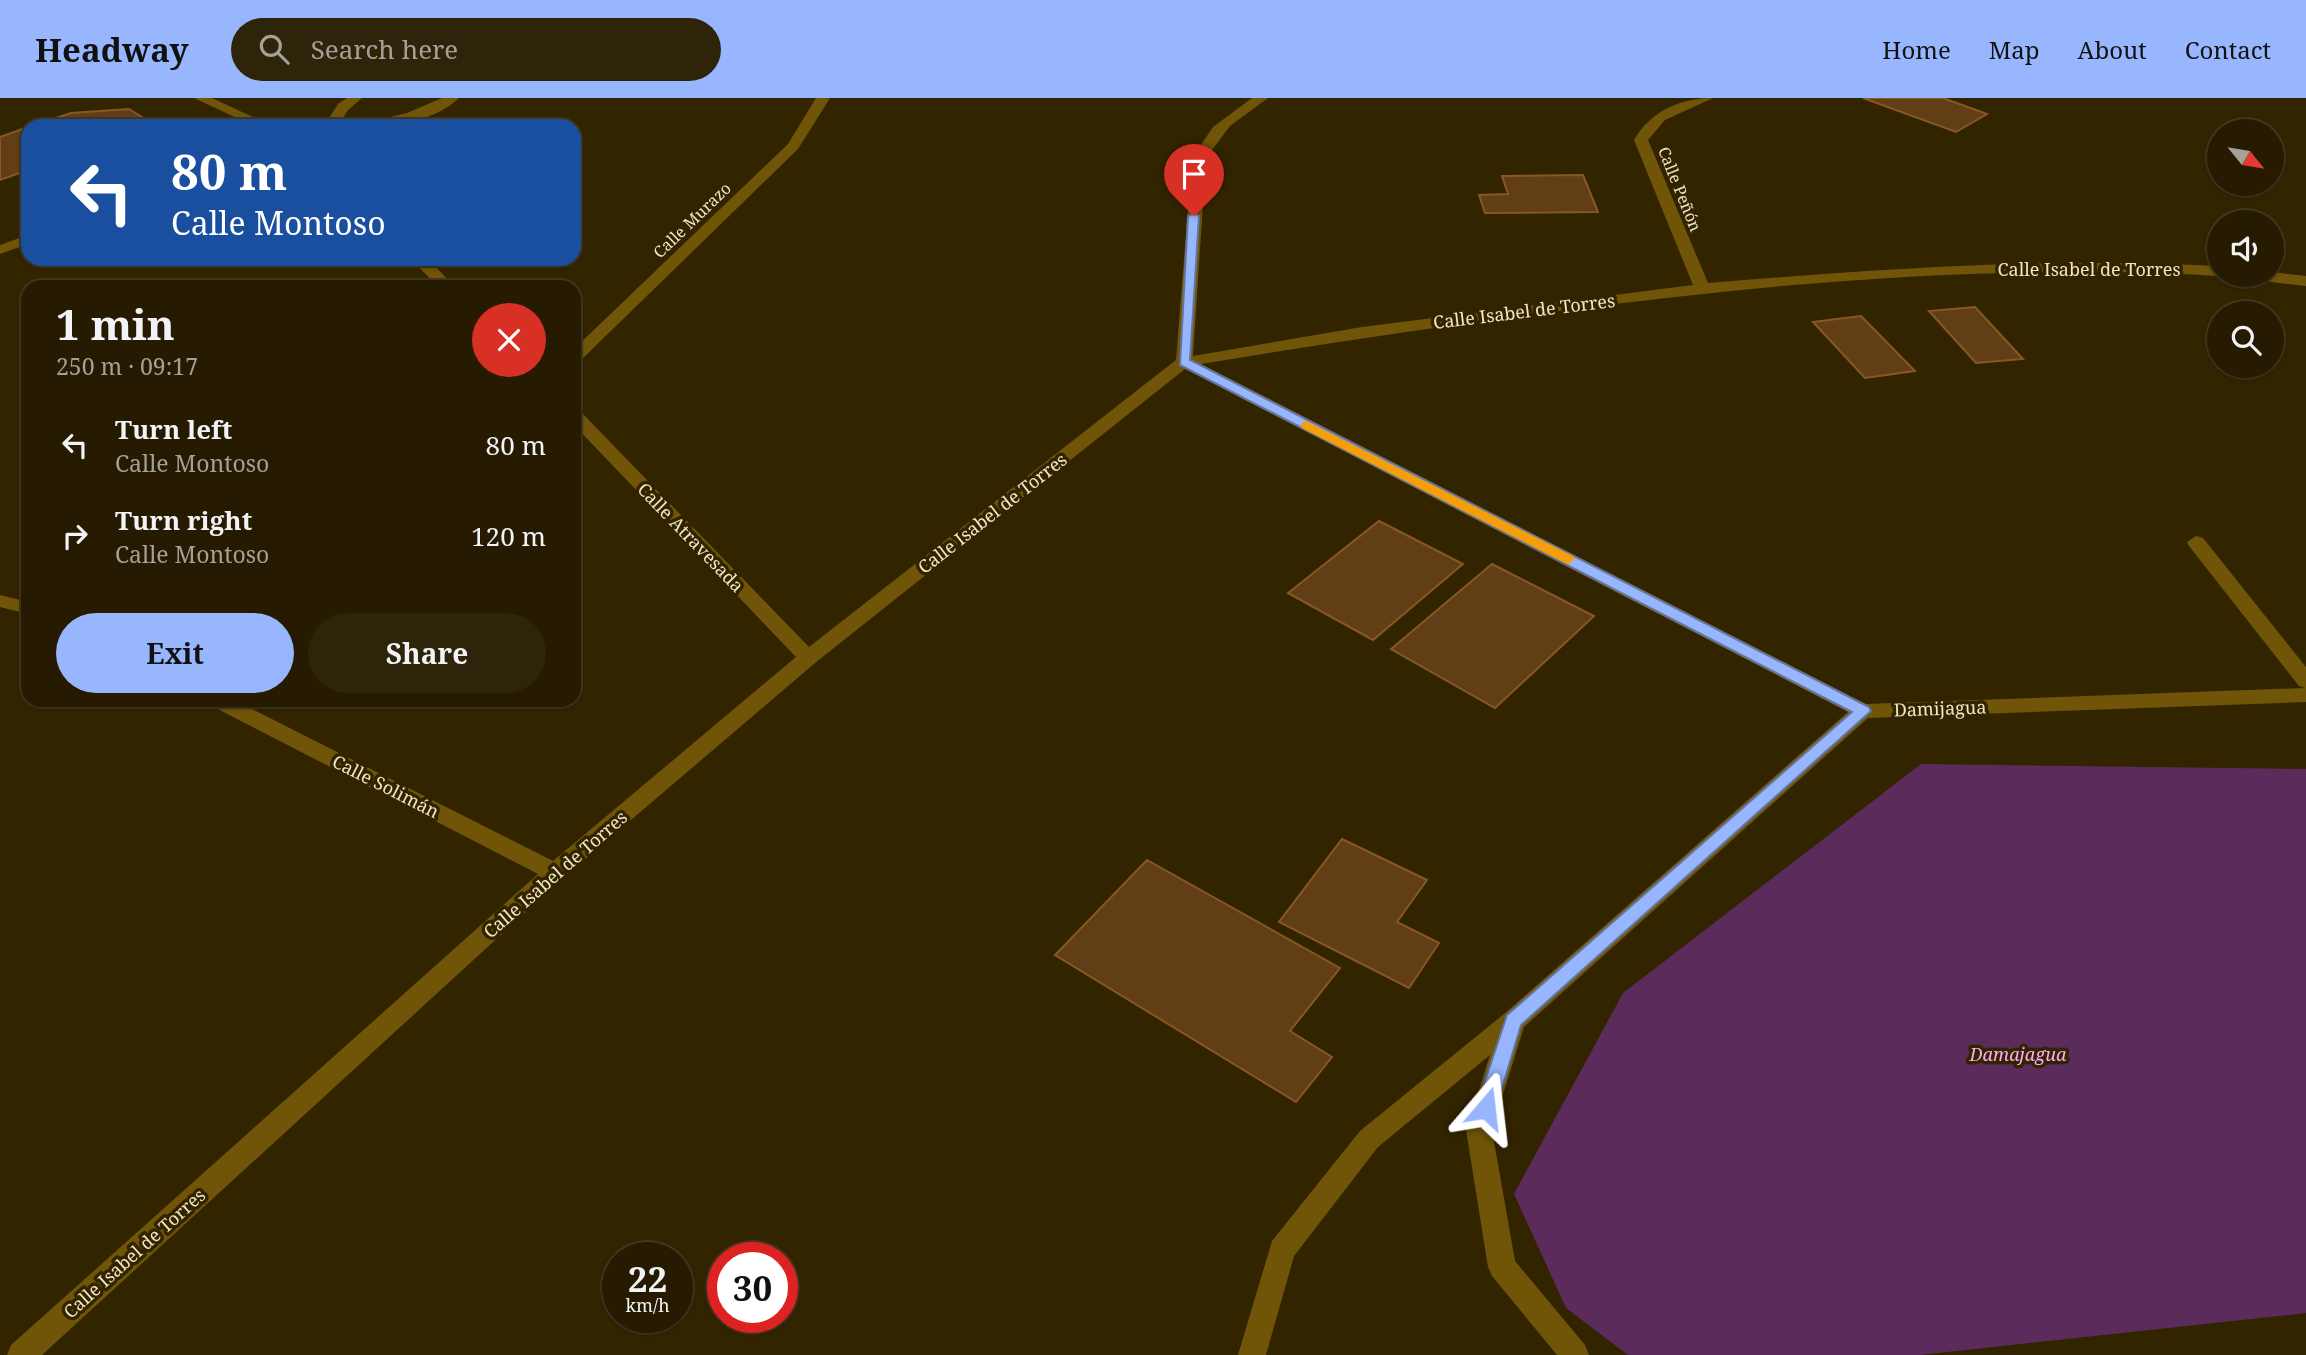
<!DOCTYPE html>
<meta charset="utf-8">
<style>
:root{--surface:#261b00;--page:#2e240a;--text:#f1f3f6;--muted:#a4a199;--line:#423922;--accent:#97b6fd}
body{margin:0;font-family:"Noto Serif",serif;background:var(--page);color:var(--text);height:100vh;display:flex;flex-direction:column;font-size:26px;white-space:nowrap}
*{box-sizing:border-box;margin:0}
p{font-size:23px;color:var(--muted)}
.icon{flex:none;width:38px;height:38px;fill:none;stroke:currentColor;stroke-width:2;stroke-linecap:round;stroke-linejoin:round}
.map{position:relative;flex:1;overflow:hidden}
.side{position:absolute;left:21px;top:182px;width:560px;height:427px;display:flex;flex-direction:column;background:var(--surface);border-radius:21px;box-shadow:0 2px 5px #0004,0 0 0 2px var(--line)}
.side>*{flex:none}
.hud{position:absolute;left:21px;top:21px;width:560px;height:147px;border-radius:21px;box-shadow:0 2px 5px #0004,0 0 0 2px var(--line);background:#1a4fa0;color:#fff;overflow:hidden}
.needle{width:46px;rotate:120deg}
.controls{position:absolute;left:2207px;top:21px;display:grid;gap:14px}
.controls a{display:grid;place-items:center;width:77px;height:77px;border-radius:50%;background:var(--surface);box-shadow:0 2px 5px #0004,0 0 0 2px var(--line);font-size:35px}
.speed{position:absolute;left:602px;top:1144px;display:flex;gap:14px;font-size:35px;font-weight:700;text-align:center}
.speed>*{display:grid;place-content:center;width:91px;height:91px;border-radius:50%;background:var(--surface);box-shadow:0 2px 5px #0004,0 0 0 2px var(--line);line-height:1}
.speed small{font-size:18px;font-weight:400}
.speed .limit{border:10px solid #d22;background:#fff;color:#111}
.pin{position:absolute;display:grid;place-items:center;width:60px;height:60px;color:#fff;margin:-72px -30px;border-radius:50% 50% 50% 0;rotate:-45deg;box-shadow:0 0 7px #0007}
.pin .icon{rotate:45deg}
.me{position:absolute;width:77px;margin:-38px;rotate:17deg;stroke-linejoin:round;filter:drop-shadow(0 0 5px #0008)}
.turn{display:flex;align-items:center;gap:24px;height:147px;padding:0 35px;font-size:32px}
.turn .icon{width:91px;height:91px;stroke-width:2.5}
.turn b{display:block;font-size:49px;line-height:60px}
.round{display:grid;place-items:center;flex:none;width:74px;height:74px;border-radius:37px;background:var(--page)}
.summary{display:flex;align-items:center;justify-content:space-between;height:119px;padding:0 35px}
h1{font-size:42px;font-weight:700;line-height:52px}
.action{display:flex;gap:14px;margin-top:auto;padding:14px 35px}
.action a{flex:1;height:80px;border-radius:42px;background:var(--accent);color:#111;font-size:28px;font-weight:700;line-height:80px;text-align:center}
.action a+a{background:var(--page);color:var(--text)}
ul{padding:0;list-style:none}
li{display:flex;align-items:center;gap:21px;height:91px;padding:0 35px}
li div{flex:1}
li b{display:block;font-size:26px}
li em{font-style:normal}
header{display:flex;align-items:center;gap:42px;box-sizing:border-box;height:98px;padding:0 35px;background:var(--accent);color:#111}
header strong{font-size:33px}
nav{display:flex;gap:38px;margin-inline-start:auto;font-size:24px}
.search{width:490px;height:63px;background:var(--page);display:flex;align-items:center;gap:18px;box-sizing:border-box;padding:0 24px;border-radius:38px;color:var(--muted);font-size:26px}
.map>svg:first-child{display:block}
.green{fill:#5b2b5c}
.building{fill:#613e15;stroke:#875823;stroke-width:2}
.lines{fill:none;stroke-linecap:round;stroke-linejoin:round}
.minor{fill:#705508;fill-rule:evenodd}
.route{fill:#97b6fd;stroke:#6276a4;stroke-width:2}
.slow{fill:#f59e0b}
.labels{text-anchor:middle;dominant-baseline:central;stroke-width:7;stroke-linejoin:round;paint-order:stroke}
.far-street-label{font-size:16px;fill:#f3e4c4;stroke:#332400}
.street-label{font-size:18px;fill:#f3e4c4;stroke:#332400}
.park-label{font-size:18px;font-style:italic;fill:#fcacfd;stroke:#332400}
</style>
<header>
<strong>Headway</strong>
<div class="search"><svg class="icon" aria-label="search" viewBox="0 0 24 24"><circle cx="10" cy="10" r="6"/><path d="M15 15l6 6"/></svg>Search here</div>
<nav><a>Home</a><a>Map</a><a>About</a><a>Contact</a></nav>
</header>
<div class="map">
<svg width="2306" height="1257" viewBox="0 0 2306 1257">
<rect width="100%" height="100%" fill="#332400"/>
<path class="green" d="M1921 666 2306 671V1215L1920 1257H1628L1566 1210 1514 1096 1623 895Z"/>
<g class="building">
<path d="M1863 0H1943L1987 16 1956 34Z"/>
<path d="M129 11 155 27 32 28 71 15Z"/>
<path d="M28 29V72L0 82V39Z"/>
<path d="M1583 77 1598 114 1485 115 1479 97 1508 96 1502 78Z"/>
<path d="M1975 209 2023 261 1976 265 1929 213Z"/>
<path d="M1861 218 1915 273 1865 280 1813 224Z"/>
<path d="M1379 423 1463 466 1373 542 1288 495Z"/>
<path d="M1492 466 1594 518 1495 610 1391 551Z"/>
<path d="M1342 741 1427 782 1397 824 1439 845 1409 890 1279 824Z"/>
<path d="M1147 762 1340 870 1290 933 1332 959 1296 1004 1055 857Z"/>
</g>
<g class="lines">
<g class="minor">
<path d="M194 0H212L272 28H254Z"/>
<path d="M347 0H362L348 12 338 28H324L338 6Z"/>
<path d="M442 0H459C436 23 394 28 363 28L365 25 407 15Z"/>
<path d="M816 0H830L798 51 580 263 574 265V251L788 46Z"/>
<path d="M1252 0H1268L1230 28 1206 60 1193 258 1362 229 1693 187 1634 42C1651 13 1680 0 1713 0L1665 22 1648 42 1708 185C1878 171 2048 159 2219 168V177H2222L2219 178C2001 165 1783 184 1566 212 1444 228 1322 246 1201 266L1866 606 2305 590 2299 588 2189 448 2187 444 2196 438 2203 440 2306 569V604L1868 620 1524 929 1492 1032 1515 1163 1585 1247 1589 1257H1557L1492 1178 1488 1169 1466 1032 1490 957 1378 1049 1294 1158 1266 1257H1238L1272 1143 1360 1033 1504 916 1848 614 1185 271 815 565 563 780 42 1257H7L11 1247 538 776 210 607 207 602H234L553 763 796 559 574 327V312L580 313 809 549 1176 262 1192 60 1213 29Z"/>
<path d="M28 137V146L0 156V147Z"/>
<path d="M411 161H428L455 189H438Z"/>
<path d="M2272 174 2306 178V188L2255 182 2247 177H2272Z"/>
<path d="M0 497 28 504V516L0 509Z"/>
</g>
</g>
<path class="route" d="M1194 115 1199 118 1190 262 1869 609 1871 613 1521 927 1496 1010 1493 1016 1486 1019 1479 1016 1476 1010 1507 917 1852 614 1180 267 1188 118Z"/>
<path class="slow" d="M1306 323 1573 458 1575 461 1568 466 1563 464 1302 330 1300 327Z"/>
<g class="labels">
<g class="far-street-label">
<text transform="translate(1680 91) rotate(68)">Calle Peñón</text>
<text transform="translate(692 122) rotate(-44)">Calle Murazo</text>
</g>
<g class="street-label">
<text x="2089" y="171">Calle Isabel de Torres</text>
<text transform="translate(1524 213) rotate(-7)">Calle Isabel de Torres</text>
<text transform="translate(992 415) rotate(-38)">Calle Isabel de Torres</text>
<text transform="translate(691 439) rotate(46)">Calle Atravesada</text>
<text transform="translate(1940 610) rotate(-2)">Damijagua</text>
<text transform="translate(386 688) rotate(27)">Calle Solimán</text>
<text transform="translate(555 776) rotate(-41)">Calle Isabel de Torres</text>
<text transform="translate(134 1155) rotate(-42)">Calle Isabel de Torres</text>
</g>
<g class="park-label">
<text x="2018" y="956">Damajagua</text>
</g>
</g>
</svg>
<div class="controls">
<a><svg class="needle" viewBox="-14 -14 28 28"><path d="M0-13l5 13h-10z" fill="#e53935"/><path d="M0 13l5-13h-10z" fill="#a4a199"/></svg></a>
<a><svg class="icon" aria-label="sound" viewBox="0 0 24 24"><path d="M4 9h4l5-4v14l-5-4H4zM17 9q2 3 0 6"/></svg></a>
<a><svg class="icon" aria-label="search" viewBox="0 0 24 24"><circle cx="10" cy="10" r="6"/><path d="M15 15l6 6"/></svg></a>
</div>
<div class="speed"><div>22<small>km/h</small></div><div class="limit">30</div></div>
<div class="pin" style="left:1194px;top:118px;background:#d93025"><svg class="icon" aria-label="arrive" viewBox="0 0 24 24"><path d="M6 21V4h12l-3 4 3 4H6"/></svg></div>
<svg class="me" style="left:1486px;top:1010px" viewBox="-20 -20 40 40"><path d="M0-17L14 15 0 8-14 15z" fill="#97b6fd" stroke="#fff" stroke-width="4"/></svg>
<div class="hud">
<div class="turn"><svg class="icon" aria-label="left" viewBox="0 0 24 24"><path d="M17 20v-9H6M10 6l-5 5 5 5"/></svg><div><b>80 m</b>Calle Montoso</div></div>
</div>
<section class="side">
<div class="summary"><div><h1>1 min</h1><p>250 m · 09:17</p></div><a class="round" style="background:#d93025;color:#fff"><svg class="icon" aria-label="close" viewBox="0 0 24 24"><path d="M6 6l12 12M18 6L6 18"/></svg></a></div>
<ul>
<li><svg class="icon" aria-label="left" viewBox="0 0 24 24"><path d="M17 20v-9H6M10 6l-5 5 5 5"/></svg><div><b>Turn left</b><p>Calle Montoso</p></div><em>80 m</em></li>
<li><svg class="icon" aria-label="right" viewBox="0 0 24 24"><path d="M7 20v-9h11M14 6l5 5-5 5"/></svg><div><b>Turn right</b><p>Calle Montoso</p></div><em>120 m</em></li>
</ul>
<div class="action"><a>Exit</a><a>Share</a></div>
</section>
</div>
